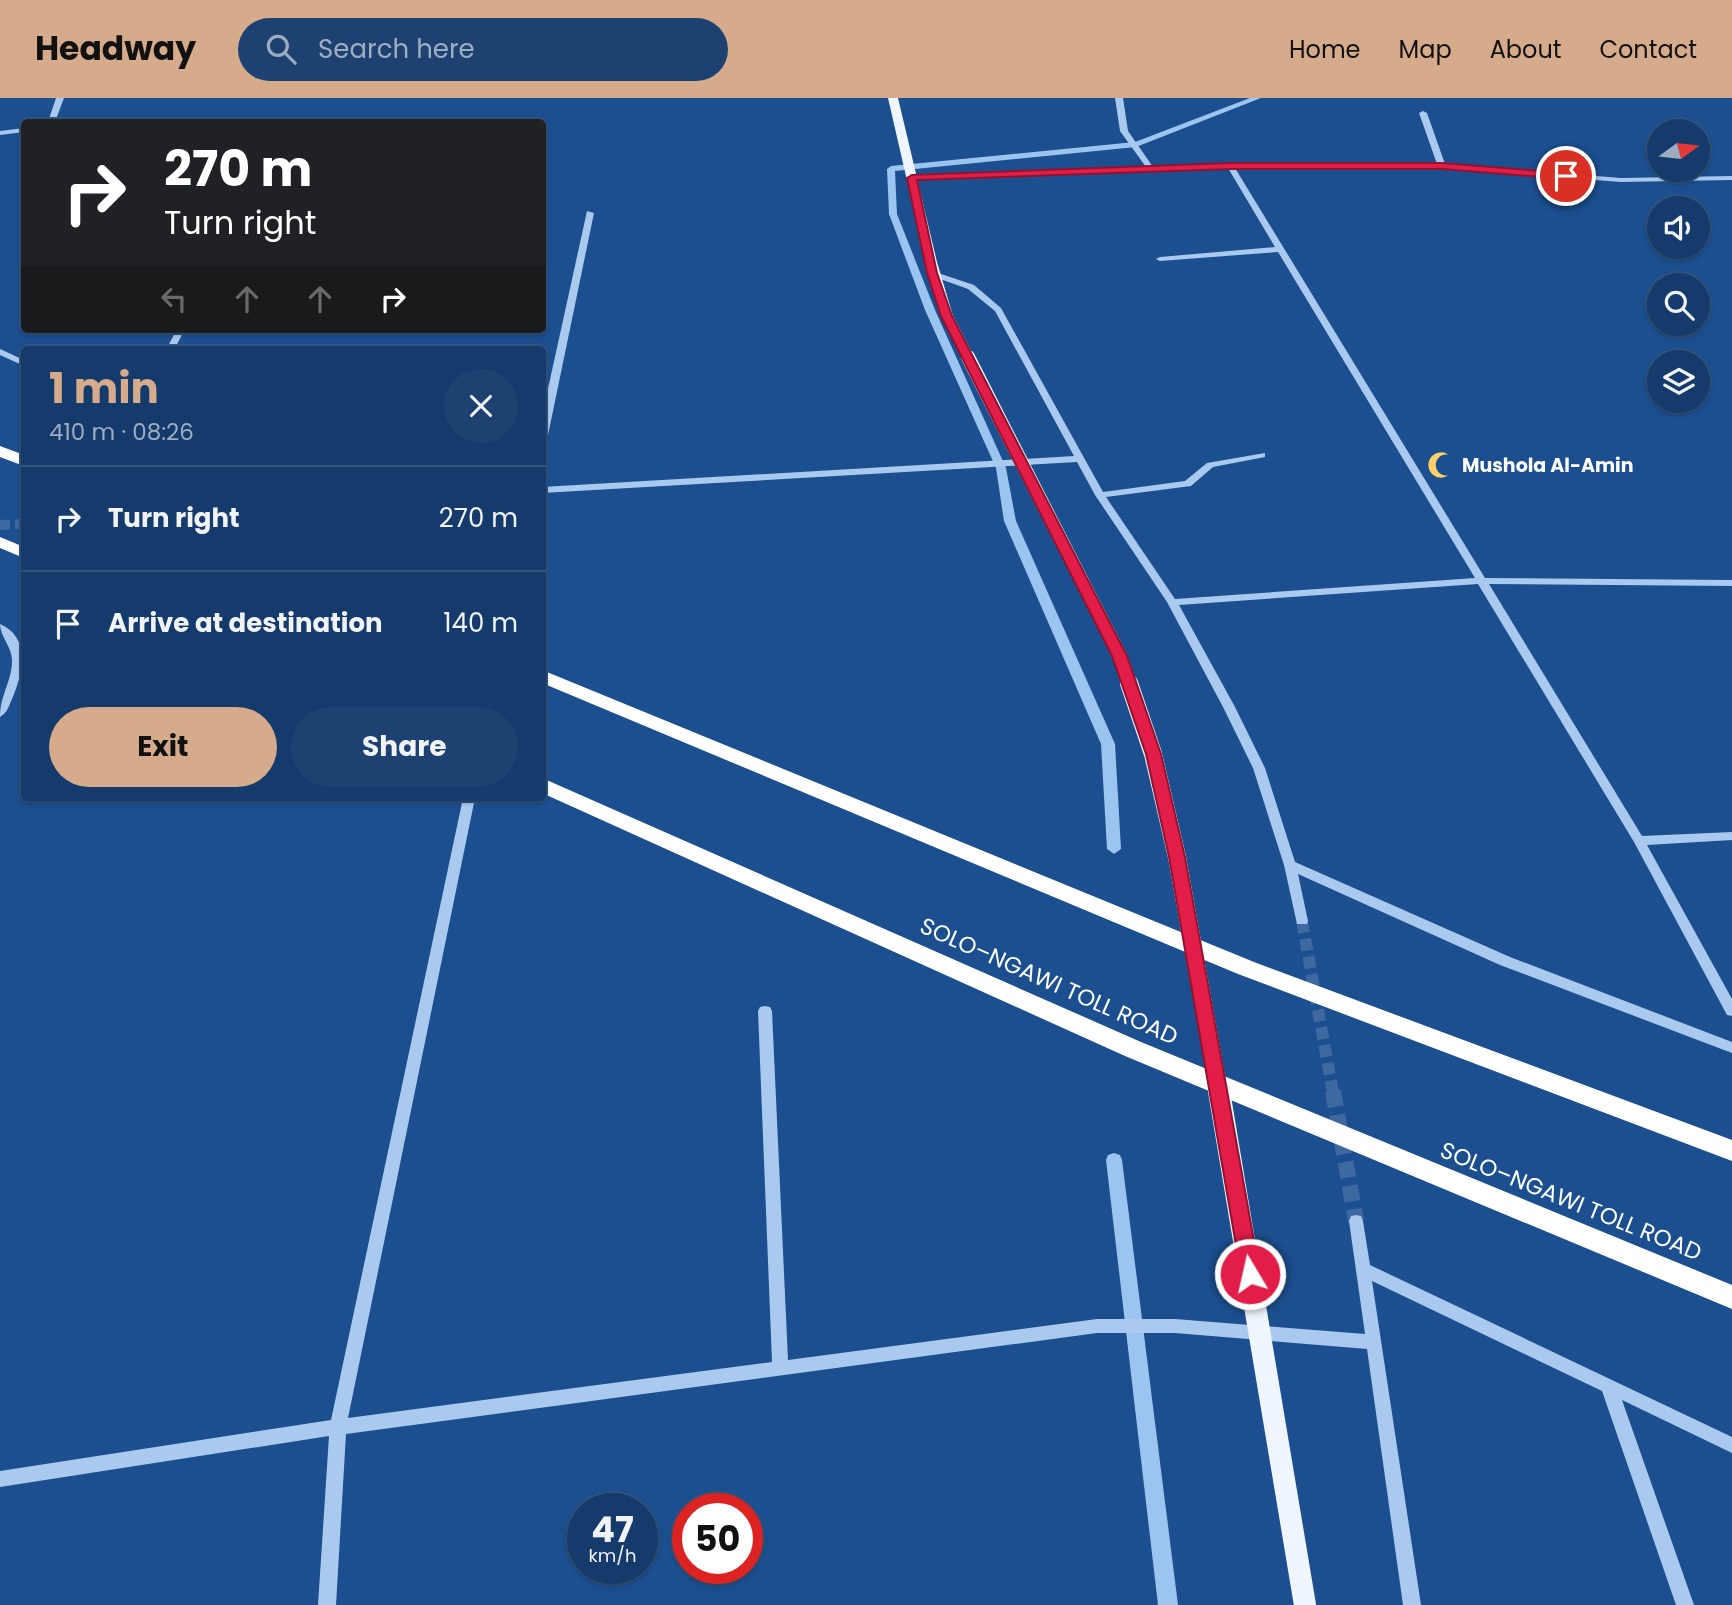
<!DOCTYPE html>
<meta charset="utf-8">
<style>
:root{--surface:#143b6b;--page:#1d4271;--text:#f1f3f6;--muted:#9dadc1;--line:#33557e;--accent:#d6ab8b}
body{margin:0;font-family:Poppins,sans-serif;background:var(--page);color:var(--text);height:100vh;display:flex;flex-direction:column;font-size:26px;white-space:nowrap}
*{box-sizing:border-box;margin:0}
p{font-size:23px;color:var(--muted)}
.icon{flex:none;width:38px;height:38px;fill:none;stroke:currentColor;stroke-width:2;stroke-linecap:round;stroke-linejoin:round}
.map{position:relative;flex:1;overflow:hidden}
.details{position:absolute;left:21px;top:248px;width:525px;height:455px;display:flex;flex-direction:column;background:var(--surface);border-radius:7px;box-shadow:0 2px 5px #0004,0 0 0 2px var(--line)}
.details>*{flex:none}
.banner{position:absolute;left:21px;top:21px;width:525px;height:214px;border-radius:7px;box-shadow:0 2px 5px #0004,0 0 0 2px var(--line);background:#202124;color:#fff;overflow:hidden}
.needle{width:46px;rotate:75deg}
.buttons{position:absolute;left:1647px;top:21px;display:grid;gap:14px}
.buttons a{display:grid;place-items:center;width:63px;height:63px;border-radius:50%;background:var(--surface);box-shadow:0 2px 5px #0004,0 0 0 2px var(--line);font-size:35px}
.speed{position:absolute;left:567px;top:1395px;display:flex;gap:14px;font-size:35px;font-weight:700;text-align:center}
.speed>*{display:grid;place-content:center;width:91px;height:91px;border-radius:50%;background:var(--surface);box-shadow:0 2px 5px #0004,0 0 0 2px var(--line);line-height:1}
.speed small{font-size:18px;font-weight:400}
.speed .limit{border:10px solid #d22;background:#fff;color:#111}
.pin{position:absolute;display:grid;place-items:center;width:60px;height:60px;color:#fff;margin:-30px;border:4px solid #fff;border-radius:50%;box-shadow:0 2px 7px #0007}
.me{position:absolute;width:77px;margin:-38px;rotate:351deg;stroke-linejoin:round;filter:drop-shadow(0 0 5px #0008)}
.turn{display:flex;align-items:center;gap:24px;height:147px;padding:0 28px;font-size:32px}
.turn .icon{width:91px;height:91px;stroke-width:2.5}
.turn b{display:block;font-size:49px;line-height:60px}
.lanes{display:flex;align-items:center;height:66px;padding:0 28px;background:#0003;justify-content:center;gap:35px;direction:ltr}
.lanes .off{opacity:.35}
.round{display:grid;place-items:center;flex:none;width:74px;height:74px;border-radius:37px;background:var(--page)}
.head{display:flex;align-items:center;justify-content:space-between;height:119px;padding:0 28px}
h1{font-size:42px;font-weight:700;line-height:52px;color:var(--accent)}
.action{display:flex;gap:14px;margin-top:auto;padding:14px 28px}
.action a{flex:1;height:80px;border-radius:42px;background:var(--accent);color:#111;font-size:28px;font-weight:700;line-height:80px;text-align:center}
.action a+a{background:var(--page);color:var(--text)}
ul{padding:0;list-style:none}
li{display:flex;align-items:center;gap:21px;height:105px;padding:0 28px;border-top:2px solid var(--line)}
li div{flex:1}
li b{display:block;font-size:26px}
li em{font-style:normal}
header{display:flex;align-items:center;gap:42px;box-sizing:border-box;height:98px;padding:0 35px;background:var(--accent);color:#111}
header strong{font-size:33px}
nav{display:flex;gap:38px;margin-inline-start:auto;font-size:24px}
.search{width:490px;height:63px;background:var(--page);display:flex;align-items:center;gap:18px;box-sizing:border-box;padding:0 24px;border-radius:38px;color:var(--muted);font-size:26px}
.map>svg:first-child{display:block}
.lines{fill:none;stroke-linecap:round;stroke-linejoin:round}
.stream{fill:#9cc4f0;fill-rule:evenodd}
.minor-tunnel-far2{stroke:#3d69a0;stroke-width:10;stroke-dasharray:10 5;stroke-linecap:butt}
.minor-tunnel-far1{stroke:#3d69a0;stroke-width:12;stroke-dasharray:12 6;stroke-linecap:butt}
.minor-tunnel{stroke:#3d69a0;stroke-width:16;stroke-dasharray:16 8;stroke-linecap:butt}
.minor{fill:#a9c9ee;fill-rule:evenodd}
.major{fill:#f0f6ff;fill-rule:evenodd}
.highway{fill:#fff;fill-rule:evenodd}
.major-bridge-far3{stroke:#f0f6ff;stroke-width:11}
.major-bridge-far2{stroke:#f0f6ff;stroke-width:14}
.major-bridge-far1{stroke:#f0f6ff;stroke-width:18}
.major-bridge{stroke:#f0f6ff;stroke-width:22}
.route{fill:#e11d48;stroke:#92132f;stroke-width:2}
.labels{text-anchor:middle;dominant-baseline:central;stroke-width:5;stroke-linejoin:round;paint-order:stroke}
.far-poi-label{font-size:19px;font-weight:bold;fill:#fff;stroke:#1b4f8f;text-anchor:start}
.street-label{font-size:23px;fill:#fff;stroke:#1b4f8f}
</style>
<header>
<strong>Headway</strong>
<div class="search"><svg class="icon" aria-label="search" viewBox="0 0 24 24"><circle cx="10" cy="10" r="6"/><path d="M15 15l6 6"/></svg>Search here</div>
<nav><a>Home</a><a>Map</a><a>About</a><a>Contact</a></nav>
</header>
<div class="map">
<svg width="1732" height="1507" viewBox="0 0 1732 1507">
<rect width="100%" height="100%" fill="#1b4f8f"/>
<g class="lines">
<g class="stream">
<path d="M1250 0H1261L1136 49 895 73 897 116 935 212 1006 370 1016 423 1115 646 1121 751 1114 756 1107 751 1101 646 1004 423 996 370 925 212 889 116 887 71 891 68 1135 44Z"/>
<path d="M1114 1055 1120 1057 1122 1062 1178 1507H1158L1106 1062 1108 1057Z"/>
</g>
<path class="minor-tunnel-far2" d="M0 427 24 426"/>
<path class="minor-tunnel-far1" d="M1302 823 1333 995"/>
<path class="minor-tunnel" d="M1333 993 1356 1123"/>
<g class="minor">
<path d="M56 0H64L55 24H48Z"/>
<path d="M1115 0H1123L1128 33 1153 69 1230 66H1437L1419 15 1423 13 1427 15 1445 66 1621 80 1732 78V82L1621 84 1442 70H1235L1485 480 1732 482V488L1489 486 1642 738 1732 734V742L1647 747 1732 901V918L1727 917 1634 744 1478 486 1179 507 1235 609 1265 670 1295 764 1510 859 1732 944V955L1500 867 1298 776 1308 823 1307 826H1297L1284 767 1253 670 1223 609 1167 504 1095 397 1077 364 542 395V389L1074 358 995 213 968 191 929 177V173H932L974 187 1001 210 1103 394 1185 383 1207 365 1265 355V359L1213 369 1191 388 1106 399 1175 501 1475 480 1278 154 1160 163 1156 161 1160 159 1275 149 1228 70 912 82 908 80 912 78 1146 69 1120 33Z"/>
<path d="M24 30V34L0 37V33Z"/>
<path d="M587 113 594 115 547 342 542 345V318Z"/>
<path d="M177 231H185L174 252H166Z"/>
<path d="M0 251 24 262V268L0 257Z"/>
<path d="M0 526C31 539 23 576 12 601 9 608 7 615 0 619 0 597 12 583 12 563 12 548 0 539 0 526Z"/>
<path d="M463 700H475L348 1320 772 1264 758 913 760 909 765 908 770 909 772 913 788 1262 1097 1221H1175L1365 1236 1349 1123 1351 1118 1356 1117 1361 1118 1363 1123 1370 1167 1732 1339V1355L1622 1302 1694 1507H1676L1602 1293 1372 1183 1421 1507H1403L1367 1251 1175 1235H1097L346 1336 336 1507H318L329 1338 0 1389V1373L331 1322Z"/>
</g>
<path class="major" d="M888 0H898L937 164 953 218 951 221 941 218 932 191Z"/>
<g class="highway">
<path d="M0 348 24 357V368L0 359Z"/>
<path d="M0 439 24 449V460L0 450Z"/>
<path d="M542 572 1254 864 1732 1042V1063L1238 876 542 585Z"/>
<path d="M542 680 1141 944 1732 1187V1211L1125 958 542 695Z"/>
</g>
<path class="major-bridge-far3" d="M947 218 969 261"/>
<path class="major-bridge-far2" d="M968 259 1120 558 1130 586"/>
<path class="major-bridge-far1" d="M1129 585 1153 656 1177 759 1219 995"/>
<path class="major-bridge" d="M1219 993 1305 1507"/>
</g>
<path class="route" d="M1230 65H1442L1566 75 1571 78 1566 81 1442 71H1230L917 82 937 175 952 218 1127 558 1161 656 1185 759 1260 1176 1257 1183 1250 1185 1243 1183 1241 1176 1169 759 1146 656 1112 558 941 218 927 175 907 80 912 77Z"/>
<defs>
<symbol id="mosque-bare" viewBox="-9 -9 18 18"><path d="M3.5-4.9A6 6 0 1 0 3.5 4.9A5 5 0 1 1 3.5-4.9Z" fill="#ffd166" stroke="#1b4f8f" stroke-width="2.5" paint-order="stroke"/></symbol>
</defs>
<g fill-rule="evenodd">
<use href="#mosque-bare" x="1422" y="348" width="38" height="38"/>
</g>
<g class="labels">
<g class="far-poi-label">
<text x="1462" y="367">Mushola Al-Amin</text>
</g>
<g class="street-label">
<text transform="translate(1049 883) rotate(24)">SOLO–NGAWI TOLL ROAD</text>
<text transform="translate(1571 1103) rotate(22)">SOLO–NGAWI TOLL ROAD</text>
</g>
</g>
</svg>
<div class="buttons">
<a><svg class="needle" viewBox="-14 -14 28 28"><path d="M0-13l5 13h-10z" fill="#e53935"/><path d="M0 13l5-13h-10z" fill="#9dadc1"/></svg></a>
<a><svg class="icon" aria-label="sound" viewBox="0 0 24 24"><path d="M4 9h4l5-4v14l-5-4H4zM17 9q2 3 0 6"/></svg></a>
<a><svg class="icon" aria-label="search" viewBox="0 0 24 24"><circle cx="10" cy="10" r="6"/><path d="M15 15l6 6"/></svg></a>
<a><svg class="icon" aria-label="layers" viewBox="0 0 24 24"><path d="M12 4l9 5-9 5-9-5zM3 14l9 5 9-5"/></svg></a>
</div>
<div class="speed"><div>47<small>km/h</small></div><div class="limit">50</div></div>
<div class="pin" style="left:1566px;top:78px;background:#d93025"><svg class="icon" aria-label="arrive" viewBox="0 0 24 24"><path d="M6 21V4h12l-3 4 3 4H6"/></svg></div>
<svg class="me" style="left:1250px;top:1176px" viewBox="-20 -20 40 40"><circle r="17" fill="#e11d48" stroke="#fff" stroke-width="3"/><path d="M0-11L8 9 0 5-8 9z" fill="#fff"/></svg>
<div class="banner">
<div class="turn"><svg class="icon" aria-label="right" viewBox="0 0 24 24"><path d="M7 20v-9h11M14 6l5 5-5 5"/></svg><div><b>270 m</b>Turn right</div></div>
<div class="lanes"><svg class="icon off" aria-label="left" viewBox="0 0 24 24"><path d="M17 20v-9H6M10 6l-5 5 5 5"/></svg><svg class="icon off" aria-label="ahead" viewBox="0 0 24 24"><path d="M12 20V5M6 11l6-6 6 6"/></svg><svg class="icon off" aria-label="ahead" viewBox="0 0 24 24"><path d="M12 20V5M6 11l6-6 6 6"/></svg><svg class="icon" aria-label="right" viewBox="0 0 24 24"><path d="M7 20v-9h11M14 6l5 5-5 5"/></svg></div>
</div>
<section class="details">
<div class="head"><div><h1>1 min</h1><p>410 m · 08:26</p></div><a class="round"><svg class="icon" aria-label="close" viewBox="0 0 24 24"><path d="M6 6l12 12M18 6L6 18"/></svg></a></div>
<ul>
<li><svg class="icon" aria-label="right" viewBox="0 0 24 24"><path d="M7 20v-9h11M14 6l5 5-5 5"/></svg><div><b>Turn right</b></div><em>270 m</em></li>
<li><svg class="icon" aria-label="arrive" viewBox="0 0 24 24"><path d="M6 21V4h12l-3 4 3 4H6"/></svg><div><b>Arrive at destination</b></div><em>140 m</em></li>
</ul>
<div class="action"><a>Exit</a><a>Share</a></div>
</section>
</div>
